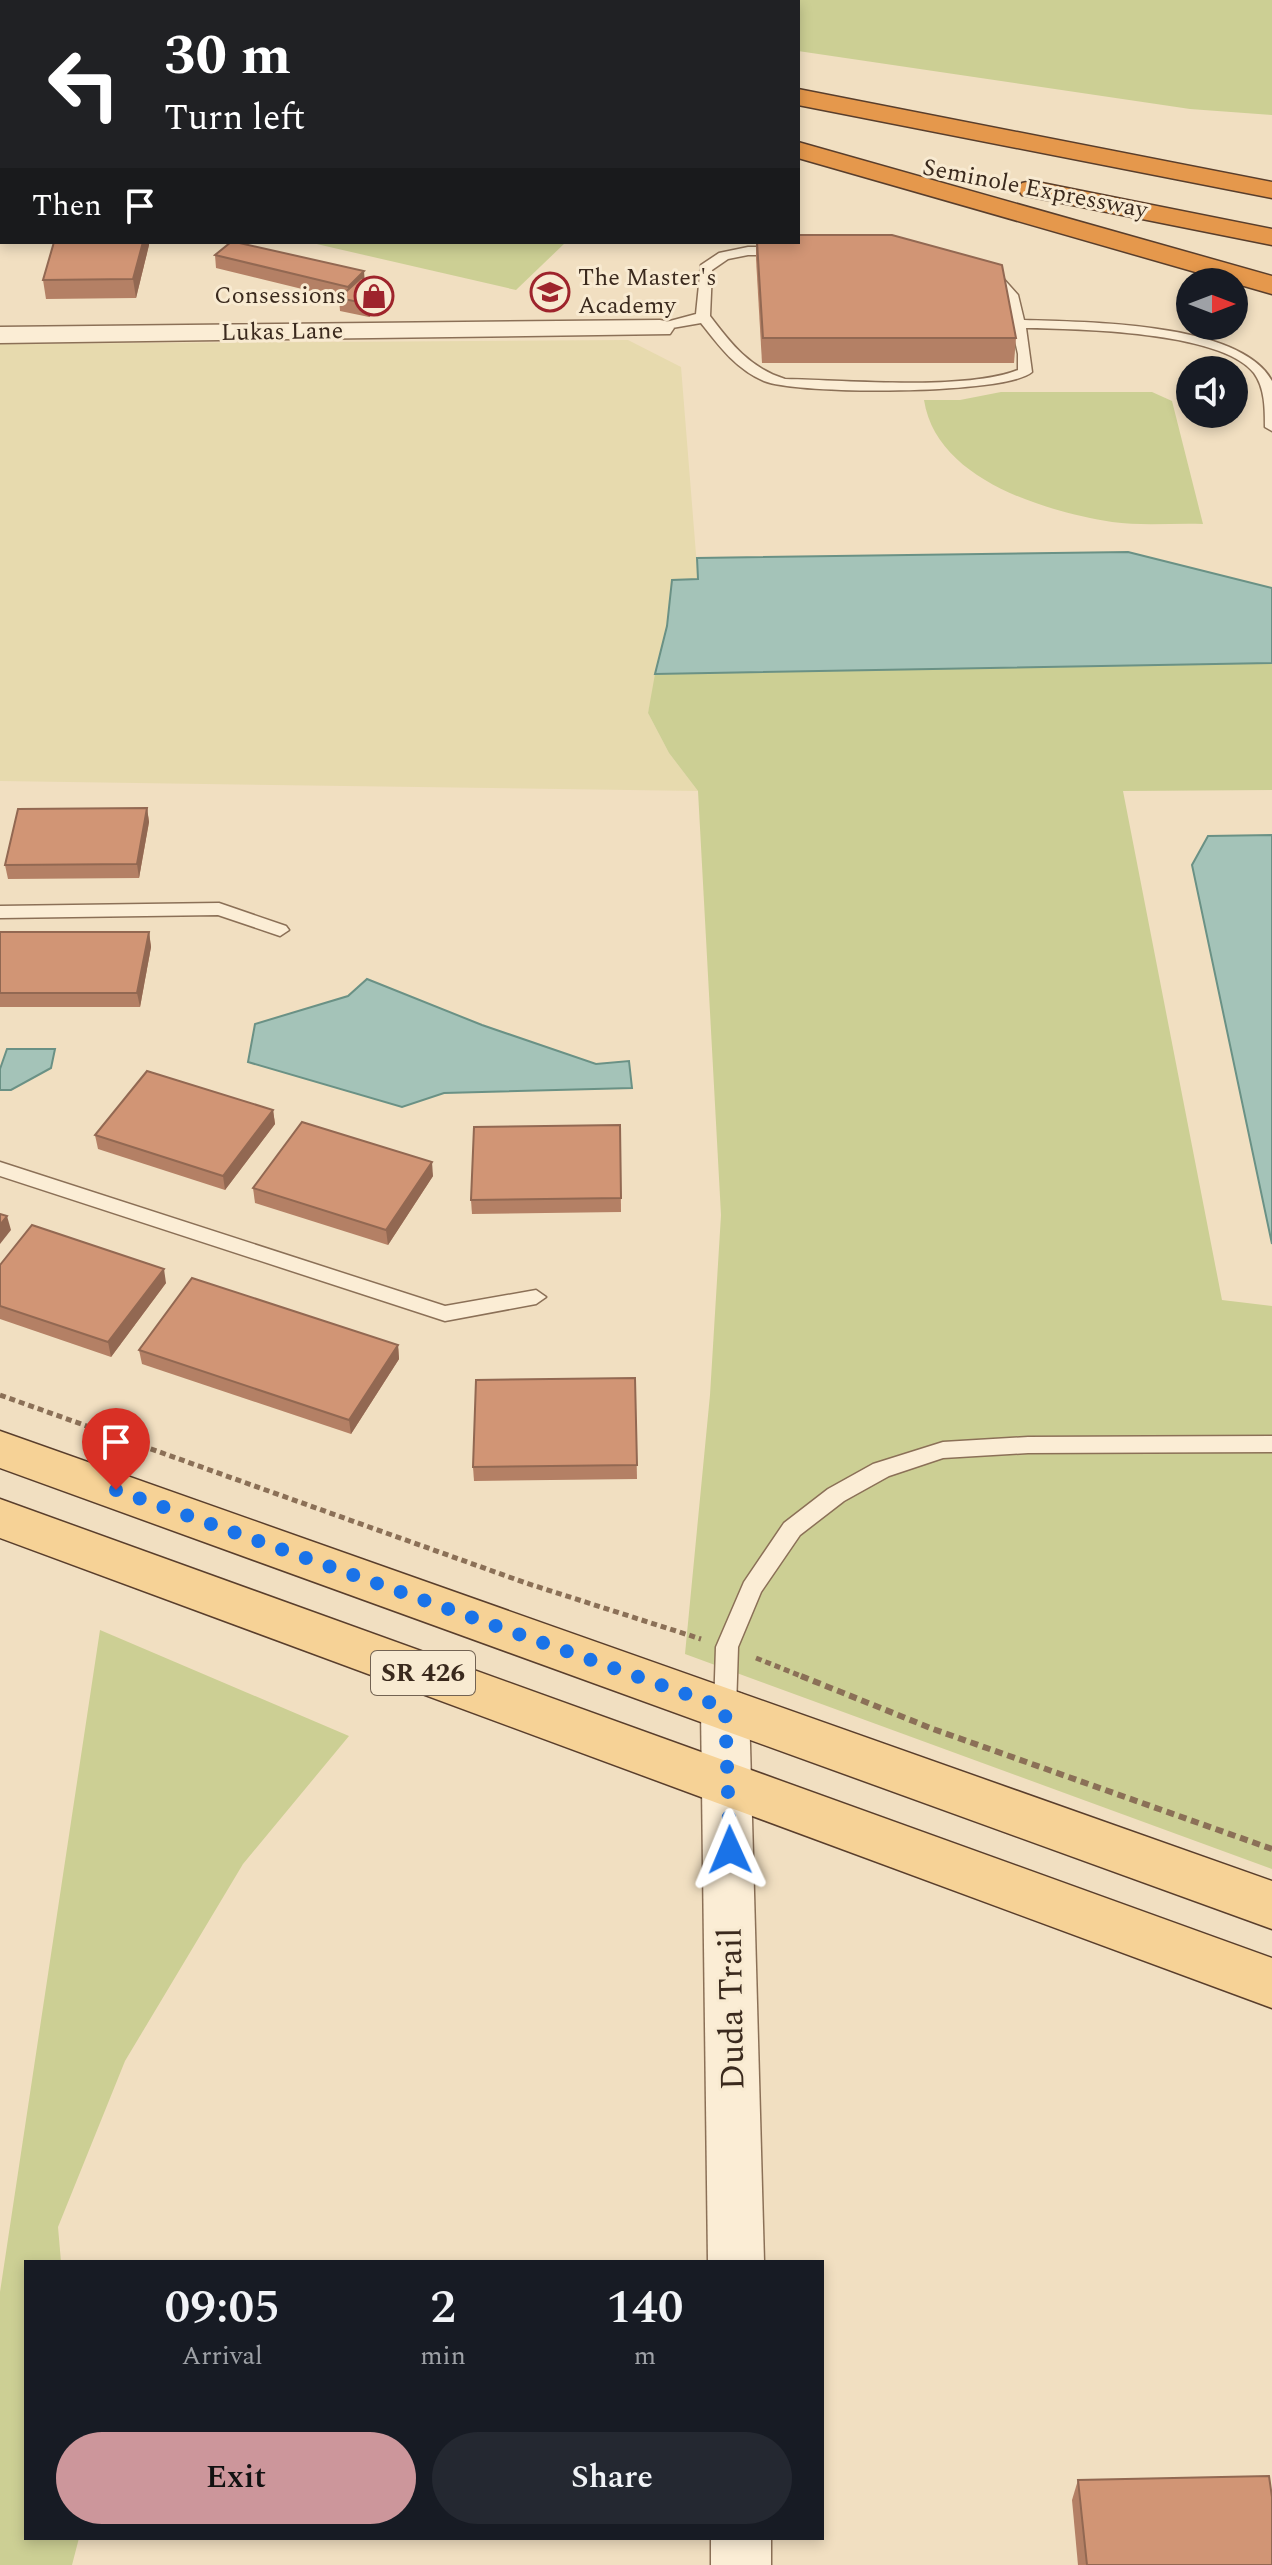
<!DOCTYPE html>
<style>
:root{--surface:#171b24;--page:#242831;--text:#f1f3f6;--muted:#9ea1a6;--accent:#cc969b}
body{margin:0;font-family:Spectral,serif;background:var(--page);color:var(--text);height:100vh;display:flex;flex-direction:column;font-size:30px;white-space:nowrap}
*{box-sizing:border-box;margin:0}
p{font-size:26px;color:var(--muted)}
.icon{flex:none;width:44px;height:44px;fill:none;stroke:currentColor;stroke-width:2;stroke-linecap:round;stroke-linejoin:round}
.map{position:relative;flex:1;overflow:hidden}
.details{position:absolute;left:24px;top:2260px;width:800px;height:280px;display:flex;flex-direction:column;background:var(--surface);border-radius:0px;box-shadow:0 4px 12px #0003}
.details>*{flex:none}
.guide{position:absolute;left:0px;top:0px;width:800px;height:244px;box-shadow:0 4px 12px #0003;background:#202124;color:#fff;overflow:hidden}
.needle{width:52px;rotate:90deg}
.buttons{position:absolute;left:1176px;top:268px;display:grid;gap:16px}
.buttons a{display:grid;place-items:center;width:72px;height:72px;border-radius:50%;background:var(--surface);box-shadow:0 4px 12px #0003;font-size:40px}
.pin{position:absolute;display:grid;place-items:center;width:68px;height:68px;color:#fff;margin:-82px -34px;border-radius:50% 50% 50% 0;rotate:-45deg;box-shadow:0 0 8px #0007}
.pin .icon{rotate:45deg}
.me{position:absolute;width:88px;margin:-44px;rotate:359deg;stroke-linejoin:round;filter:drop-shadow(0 0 6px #0008)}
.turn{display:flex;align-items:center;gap:28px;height:168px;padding:0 32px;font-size:36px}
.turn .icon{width:104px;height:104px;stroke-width:2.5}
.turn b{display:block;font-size:56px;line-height:68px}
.then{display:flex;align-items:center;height:76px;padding:0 32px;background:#0003;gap:16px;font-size:30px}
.eta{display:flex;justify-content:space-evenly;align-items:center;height:136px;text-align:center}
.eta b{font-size:48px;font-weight:600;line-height:56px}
.primary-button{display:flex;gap:16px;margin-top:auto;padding:16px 32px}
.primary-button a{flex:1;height:92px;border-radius:48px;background:var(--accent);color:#111;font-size:32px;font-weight:600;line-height:92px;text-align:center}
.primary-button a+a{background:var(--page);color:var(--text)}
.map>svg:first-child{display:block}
.farmland{fill:#e7daae}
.green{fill:#cccf94}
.water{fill:#a4c3b8;stroke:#6a9185;stroke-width:2}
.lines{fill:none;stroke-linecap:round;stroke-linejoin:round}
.service-casing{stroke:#8b7057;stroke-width:3}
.minor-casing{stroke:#8b7057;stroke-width:3}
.primary-casing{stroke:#593e2c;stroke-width:3}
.motorway-casing{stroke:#593e2c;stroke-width:3}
.path-far1{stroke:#8b7057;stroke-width:5;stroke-dasharray:6 4;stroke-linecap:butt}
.path{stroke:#8b7057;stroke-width:6;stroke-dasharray:8 5;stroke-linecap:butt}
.service{fill:#fbedd5;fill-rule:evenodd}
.minor{fill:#fbedd5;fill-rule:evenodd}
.primary{fill:#f6d296;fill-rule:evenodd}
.motorway{fill:#e5984c;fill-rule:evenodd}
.wall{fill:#b48065}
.shaded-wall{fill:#926852}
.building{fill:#d19575;stroke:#926852;stroke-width:2}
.route{stroke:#1a73e8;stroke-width:14;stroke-dasharray:0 25.2}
.labels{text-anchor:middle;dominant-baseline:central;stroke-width:6;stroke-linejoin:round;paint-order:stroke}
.far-street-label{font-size:24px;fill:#3a291d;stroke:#f8ead1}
.far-poi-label{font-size:24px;fill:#3a291d;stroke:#f8ead1;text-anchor:start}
.shield{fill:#f8ead1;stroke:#736353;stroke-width:2}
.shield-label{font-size:26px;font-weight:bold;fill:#3a291d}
.near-street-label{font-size:34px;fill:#3a291d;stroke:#f8ead1}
</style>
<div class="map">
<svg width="1272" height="2565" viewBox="0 0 1272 2565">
<rect width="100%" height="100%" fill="#f1dfc1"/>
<path class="farmland" d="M628 340 681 367 698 579 667 626 648 713 669 753 698 791 0 781V344Z"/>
<g class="green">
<path d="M532 0H1272V115L1190 109 798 51V2Z"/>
<path d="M308 242H566L516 290Z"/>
<path d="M1001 392H1152L1172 401 1203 524C1173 523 1141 526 1112 522 1043 511 936 479 924 400H960Z"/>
<path d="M1272 663V790L1123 791 1222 1300 1272 1306V1869L685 1654 710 1395 721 1215 698 791 669 753 648 713 655 674Z"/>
<path d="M100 1630 349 1736 243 1864 125 2061 58 2227 61 2262H26V2538H79L72 2565H0V2292Z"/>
</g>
<g class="water">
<path d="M1128 552 1272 588V663L655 674 667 626 672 580 698 579 697 558Z"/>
<path d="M1272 835V1244L1192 865 1208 836Z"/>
<path d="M367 979 482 1025 596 1064 629 1061 632 1088 444 1093 402 1107 248 1062 255 1024 348 996Z"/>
<path d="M7 1049H55L51 1068 11 1090H0V1069Z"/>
</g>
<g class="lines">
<defs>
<g id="service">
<path d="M748 247H889L1001 276 1018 295 1024 320C1085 322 1241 322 1272 381V431L1265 427C1265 409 1265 388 1254 373 1221 331 1077 329 1026 328L1032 372C1006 395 798 395 764 381 736 369 719 346 701 323L655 331V325L696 314 701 265 719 253ZM748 255H889L991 282 1005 296 1018 354V370C965 391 845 380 785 379 750 368 731 344 710 316L712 270 728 259Z"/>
<path d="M219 903 286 926 289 930 280 936 218 915 0 918V906Z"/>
<path d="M0 1162 445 1306 536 1290 546 1297 536 1304 445 1321 0 1176Z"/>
<path d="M1272 1436V1452L1028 1453 943 1458 889 1476 844 1501 800 1535 761 1592 738 1647 736 1708 733 1715 725 1718 717 1715 714 1708 716 1647 744 1582 784 1523 828 1489 873 1464 943 1442 1028 1437Z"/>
</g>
<g id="minor">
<path d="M660 320 670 322 674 328 670 334 0 343V327Z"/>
<path d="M725 1688 742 1694 749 1708 764 2262H708L701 1708 708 1694Z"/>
<rect x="711" y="2538" width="60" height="27"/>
</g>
<g id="primary">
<path d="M0 1431 1272 1881V1929L0 1468Z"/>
<path d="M0 1499 1272 1958V2008L0 1538Z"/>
</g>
<g id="motorway">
<path d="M96 0H128L129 2H97Z"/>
<path d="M299 0H332L333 2H300Z"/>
<path d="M798 89 1272 182V198L798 105Z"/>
<path d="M798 142 1272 276V294L798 158Z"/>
<path d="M1032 181 1272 229V245L1022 195 1018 189 1022 183Z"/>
</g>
</defs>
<use href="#service" class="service-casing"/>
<use href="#minor" class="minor-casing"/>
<use href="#primary" class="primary-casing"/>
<use href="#motorway" class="motorway-casing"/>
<g class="path-far1">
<path d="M0 1395 526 1583 701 1639"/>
<path d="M756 1658 806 1678"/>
</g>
<path class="path" d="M801 1676 933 1729 1272 1849"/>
<use href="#service" class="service"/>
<use href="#minor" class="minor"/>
<use href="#primary" class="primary"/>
<use href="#motorway" class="motorway"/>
</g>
<g class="wall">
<path d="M2 80V201H0V86Z"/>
<path d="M54 242H149V245L136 298 46 299 43 280Z"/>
<path d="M756 242H798L1016 338 1014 363H762L756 259Z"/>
<path d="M215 255 364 279 389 285 390 298 369 317 340 311 339 298 216 268Z"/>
<path d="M147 808 149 822 139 878 8 879 5 865Z"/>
<path d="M0 932H149L151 947 140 1007H0Z"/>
<path d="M273 1110 275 1124 225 1190 98 1149 95 1135Z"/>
<path d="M620 1125 621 1212 472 1214 471 1200Z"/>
<path d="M433 1176 388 1245 255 1203 253 1188Z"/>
<path d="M0 1265 166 1283 111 1357 0 1319Z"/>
<path d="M398 1345 399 1359 351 1434 142 1364 139 1350Z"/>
<path d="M635 1378 637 1479 474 1481 473 1467Z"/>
<path d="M1078 2480 1272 2565H1078L1072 2500Z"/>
</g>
<g class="shaded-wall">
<path d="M143 242H149V245L136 298 133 279Z"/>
<path d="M364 271 365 284 349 300 348 287Z"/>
<path d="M389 285 390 298 369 317 368 304Z"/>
<path d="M147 808 149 822 139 878 137 864Z"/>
<path d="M149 932 151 947 140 1007 137 993Z"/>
<path d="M273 1110 275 1124 225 1190 223 1176Z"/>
<path d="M432 1162 433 1176 388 1245 386 1230Z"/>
<path d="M7 1216 11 1230 0 1244V1225Z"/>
<path d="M164 1269 166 1283 111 1357 108 1342Z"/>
<path d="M398 1345 399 1359 351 1434 349 1420Z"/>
</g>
<g class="building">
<path d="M2 80V121H0V86Z"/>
<rect x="0" y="125" width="2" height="53"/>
<path d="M798 235H892L1002 265 1016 338H763L757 242H798Z"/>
<path d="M54 242H143L133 279 43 280Z"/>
<path d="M231 242H235L364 271 348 287 215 255Z"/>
<path d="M361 278 389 285 368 304 339 298Z"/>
<path d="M147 808 137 864 5 865 18 809Z"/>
<path d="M0 932H149L137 993H0Z"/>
<path d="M147 1071 273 1110 223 1176 95 1135Z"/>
<path d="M302 1122 432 1162 386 1230 253 1188Z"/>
<path d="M620 1125 621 1198 471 1200 474 1127Z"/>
<path d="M0 1214 7 1216 0 1225Z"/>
<path d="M32 1225 164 1269 108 1342 0 1306V1265Z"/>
<path d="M192 1278 398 1345 349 1420 139 1350Z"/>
<path d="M635 1378 637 1465 473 1467 476 1380Z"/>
<path d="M1269 2476 1272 2497V2565H1087L1078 2480Z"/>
</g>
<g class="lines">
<path class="route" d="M116 1490 725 1708 730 1850"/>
</g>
<defs>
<symbol id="school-ring" viewBox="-11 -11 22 22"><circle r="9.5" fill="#f8ead1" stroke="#9e242c" stroke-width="1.5"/><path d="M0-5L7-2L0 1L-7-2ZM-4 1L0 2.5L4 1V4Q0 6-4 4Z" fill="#9e242c"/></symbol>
<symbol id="shop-ring" viewBox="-11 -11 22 22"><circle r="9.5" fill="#f8ead1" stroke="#9e242c" stroke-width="1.5"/><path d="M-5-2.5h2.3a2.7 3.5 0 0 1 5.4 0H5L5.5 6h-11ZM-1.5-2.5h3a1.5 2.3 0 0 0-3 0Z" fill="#9e242c"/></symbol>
</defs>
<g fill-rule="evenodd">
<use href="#school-ring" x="528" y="270" width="44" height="44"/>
<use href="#shop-ring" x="352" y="274" width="44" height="44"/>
</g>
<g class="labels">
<g class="far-street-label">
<text transform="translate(1035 189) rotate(11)">Seminole Expressway</text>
<text transform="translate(282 332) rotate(-1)">Lukas Lane</text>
</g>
<g class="far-poi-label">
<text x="578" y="278">The Master's<tspan x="578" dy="28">Academy</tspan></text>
<text x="346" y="296" text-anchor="end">Consessions</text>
</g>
<rect class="shield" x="371" y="1651" width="104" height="44" rx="6"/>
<g class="shield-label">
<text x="423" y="1673">SR 426</text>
</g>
<g class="near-street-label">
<text transform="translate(732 2009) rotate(-91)">Duda Trail</text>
</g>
</g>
</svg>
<div class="buttons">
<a><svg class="needle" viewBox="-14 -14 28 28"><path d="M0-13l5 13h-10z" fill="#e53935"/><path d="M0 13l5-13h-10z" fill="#9ea1a6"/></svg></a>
<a><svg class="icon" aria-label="sound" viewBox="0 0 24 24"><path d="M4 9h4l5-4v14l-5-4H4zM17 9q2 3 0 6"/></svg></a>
</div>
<div class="pin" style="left:116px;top:1490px;background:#d93025"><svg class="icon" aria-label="arrive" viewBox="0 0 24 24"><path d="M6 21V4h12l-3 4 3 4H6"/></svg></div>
<svg class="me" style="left:730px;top:1850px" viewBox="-20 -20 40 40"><path d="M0-17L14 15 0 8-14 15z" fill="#1a73e8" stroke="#fff" stroke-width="4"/></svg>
<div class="guide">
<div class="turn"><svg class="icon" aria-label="left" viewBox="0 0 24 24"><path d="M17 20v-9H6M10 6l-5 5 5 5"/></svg><div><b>30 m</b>Turn left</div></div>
<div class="then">Then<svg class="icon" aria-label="arrive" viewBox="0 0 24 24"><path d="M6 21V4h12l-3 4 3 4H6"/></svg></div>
</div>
<section class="details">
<div class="eta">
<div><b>09:05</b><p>Arrival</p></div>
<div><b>2</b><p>min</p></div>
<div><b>140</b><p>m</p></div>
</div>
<div class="primary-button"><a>Exit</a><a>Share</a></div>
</section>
</div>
